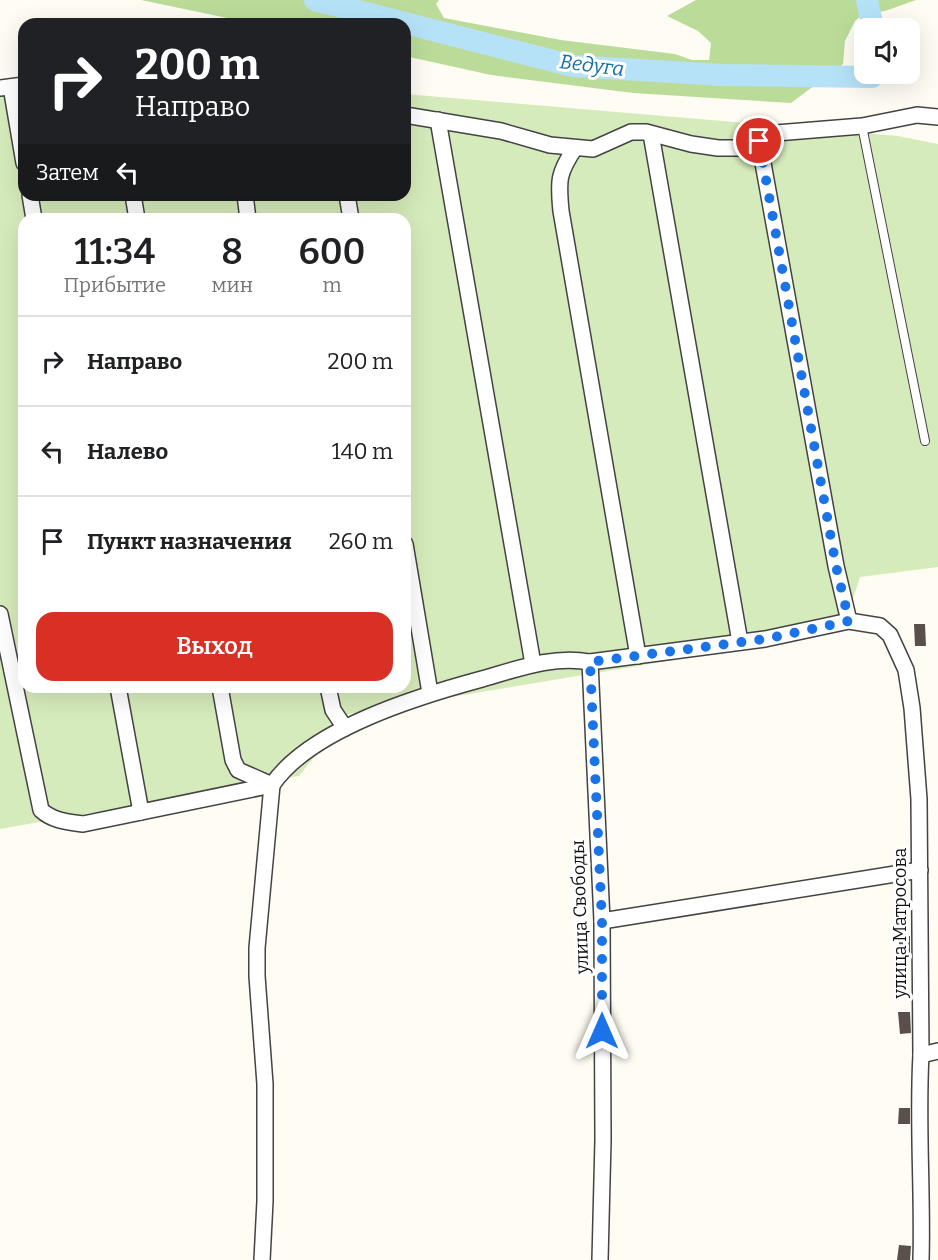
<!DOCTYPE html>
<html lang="ru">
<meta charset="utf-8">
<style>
:root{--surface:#fff;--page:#f2f2f2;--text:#202124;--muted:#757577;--line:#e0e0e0;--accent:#d93025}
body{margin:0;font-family:Bitter,serif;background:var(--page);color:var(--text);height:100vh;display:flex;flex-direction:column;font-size:22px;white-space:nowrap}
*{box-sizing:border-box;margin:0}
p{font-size:20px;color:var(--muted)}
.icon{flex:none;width:33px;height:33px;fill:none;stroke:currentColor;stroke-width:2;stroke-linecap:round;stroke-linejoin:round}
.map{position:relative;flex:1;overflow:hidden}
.drawer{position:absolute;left:18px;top:213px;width:393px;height:480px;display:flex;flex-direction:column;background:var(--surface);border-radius:18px;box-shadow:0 6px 24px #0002}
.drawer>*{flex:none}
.guide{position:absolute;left:18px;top:18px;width:393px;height:183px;border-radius:18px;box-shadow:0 6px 24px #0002;background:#202124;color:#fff;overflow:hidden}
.tools{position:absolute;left:854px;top:18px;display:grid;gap:12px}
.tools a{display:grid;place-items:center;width:66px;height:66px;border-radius:12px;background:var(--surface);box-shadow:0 6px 24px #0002;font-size:30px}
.pin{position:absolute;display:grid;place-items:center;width:51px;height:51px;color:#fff;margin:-26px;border:3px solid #fff;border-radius:50%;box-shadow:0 2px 6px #0007}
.me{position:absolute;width:66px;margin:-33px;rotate:0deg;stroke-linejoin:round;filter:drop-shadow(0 0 4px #0008)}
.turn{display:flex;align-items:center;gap:21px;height:126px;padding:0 18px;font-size:27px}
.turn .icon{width:78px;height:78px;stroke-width:2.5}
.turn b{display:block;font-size:42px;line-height:51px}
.then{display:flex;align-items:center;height:57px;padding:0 18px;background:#0003;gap:12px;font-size:22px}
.eta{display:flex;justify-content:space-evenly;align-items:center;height:102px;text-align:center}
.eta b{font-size:36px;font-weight:600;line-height:42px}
.primary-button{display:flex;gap:12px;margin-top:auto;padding:12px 18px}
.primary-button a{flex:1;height:69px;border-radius:18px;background:var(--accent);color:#fff;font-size:24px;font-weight:600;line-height:69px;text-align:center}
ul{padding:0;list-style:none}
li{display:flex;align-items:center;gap:18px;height:90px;padding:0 18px;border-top:2px solid var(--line)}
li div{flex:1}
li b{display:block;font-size:22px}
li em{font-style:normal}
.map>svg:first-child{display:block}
.green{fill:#d6ebbb;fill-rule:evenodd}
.forest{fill:#bbdc99}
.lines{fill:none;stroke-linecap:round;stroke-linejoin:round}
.river{stroke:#b6e2f8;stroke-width:22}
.building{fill:#59504c}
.service-casing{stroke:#434343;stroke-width:10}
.minor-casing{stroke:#434343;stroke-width:18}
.service{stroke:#fff;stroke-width:8}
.minor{stroke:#fff;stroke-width:15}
.route{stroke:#1a73e8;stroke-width:10;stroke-dasharray:0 18}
.labels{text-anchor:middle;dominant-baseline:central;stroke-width:6;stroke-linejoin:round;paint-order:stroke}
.street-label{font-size:18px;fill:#101010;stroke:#fff}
.water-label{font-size:20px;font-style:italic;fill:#156da5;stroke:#fff}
</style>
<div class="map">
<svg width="938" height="1260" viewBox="0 0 938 1260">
<rect width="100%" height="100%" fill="#fffcf3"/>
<path class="green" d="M24 92V195H405V94L898 136 938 144V567L860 577 842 632 349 714 299 776 0 829V95ZM24 219H405V687H24Z"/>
<path class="forest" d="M141 0H439L436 4 444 18 561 40 675 54 692 60H709L711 43 698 31 667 16 696 0H916L885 11 863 14 855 21 845 41 843 64 791 103 633 93 491 75 405 56V24H256Z"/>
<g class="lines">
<g class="river">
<path d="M315 0 573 66 722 75 872 77 875 74"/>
<path d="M867 0 873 28"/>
</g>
</g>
<g class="building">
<path d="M914 624H925L926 646H915Z"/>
<rect x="899" y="936" width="11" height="21"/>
<path d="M898 1012H910L911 1033 900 1034Z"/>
<path d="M899 1108H910V1124H898Z"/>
<path d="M899 1245 911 1246 910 1260H897Z"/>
</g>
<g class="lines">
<defs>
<path id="service" d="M862 126 925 441"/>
<g id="minor">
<path d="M11 87 24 163"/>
<path d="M0 88 24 85"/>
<path d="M405 115 501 131 550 145 593 149 631 132H646L691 144 718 148H742L776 133 862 126 917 115 938 117"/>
<path d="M438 120 533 664"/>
<path d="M651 134 740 642"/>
<path d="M759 141 836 566 849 621"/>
<path d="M575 148C558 173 558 181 561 211L638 656"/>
<path d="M30 195 34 219"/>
<path d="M133 195 137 219"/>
<path d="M245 195 248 219"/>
<path d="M347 195 351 219"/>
<path d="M405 544 430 693"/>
<path d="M0 614 41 810C53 821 68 822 83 824L272 785C310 729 419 696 482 679 517 669 553 655 590 662L765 639 849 621 880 626 890 635 906 670 912 708 919 799 921 1055C917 1123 923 1191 921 1260"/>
<path d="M590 662 602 921 603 1140 600 1260"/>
<path d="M118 687 141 812"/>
<path d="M220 687 233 760 238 770 272 785"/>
<path d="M328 687 333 710 345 728"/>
<path d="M602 921 920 870"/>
<path d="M921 1055 938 1051"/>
<path d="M262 1260 265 1201V1084L257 976V948L272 785"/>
</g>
</defs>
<use href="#service" class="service-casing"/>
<use href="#minor" class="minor-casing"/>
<use href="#service" class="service"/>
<use href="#minor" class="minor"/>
</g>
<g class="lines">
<path class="route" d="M602 1031V921L590 662 765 639 849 621 836 566 759 141"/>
</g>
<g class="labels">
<g class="street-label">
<text transform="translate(580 907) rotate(-92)">улица Свободы</text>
<text transform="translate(900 923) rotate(-90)">улица Матросова</text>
</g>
<g class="water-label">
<text transform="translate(592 65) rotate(7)">Ведуга</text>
</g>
</g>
</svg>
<div class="tools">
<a><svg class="icon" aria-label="sound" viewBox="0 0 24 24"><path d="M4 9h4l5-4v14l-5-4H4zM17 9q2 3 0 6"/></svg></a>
</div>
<div class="pin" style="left:759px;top:141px;background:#d93025"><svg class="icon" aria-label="arrive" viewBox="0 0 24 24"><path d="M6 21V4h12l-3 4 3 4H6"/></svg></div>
<svg class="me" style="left:602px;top:1031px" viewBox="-20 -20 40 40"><path d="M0-17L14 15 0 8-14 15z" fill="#1a73e8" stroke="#fff" stroke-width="4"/></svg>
<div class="guide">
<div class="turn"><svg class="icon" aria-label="right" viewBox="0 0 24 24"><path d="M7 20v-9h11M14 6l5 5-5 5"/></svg><div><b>200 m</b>Направо</div></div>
<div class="then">Затем<svg class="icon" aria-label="left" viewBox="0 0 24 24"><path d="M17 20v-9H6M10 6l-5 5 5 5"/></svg></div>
</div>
<section class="drawer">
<div class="eta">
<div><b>11:34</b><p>Прибытие</p></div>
<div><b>8</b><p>мин</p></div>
<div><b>600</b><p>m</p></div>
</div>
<ul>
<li><svg class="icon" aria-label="right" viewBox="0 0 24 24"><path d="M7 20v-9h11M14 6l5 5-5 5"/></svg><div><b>Направо</b></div><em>200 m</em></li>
<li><svg class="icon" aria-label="left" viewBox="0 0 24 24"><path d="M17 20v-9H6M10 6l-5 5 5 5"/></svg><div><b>Налево</b></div><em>140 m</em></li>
<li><svg class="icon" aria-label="arrive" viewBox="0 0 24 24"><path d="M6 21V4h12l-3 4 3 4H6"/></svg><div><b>Пункт назначения</b></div><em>260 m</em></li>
</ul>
<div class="primary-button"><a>Выход</a></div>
</section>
</div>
